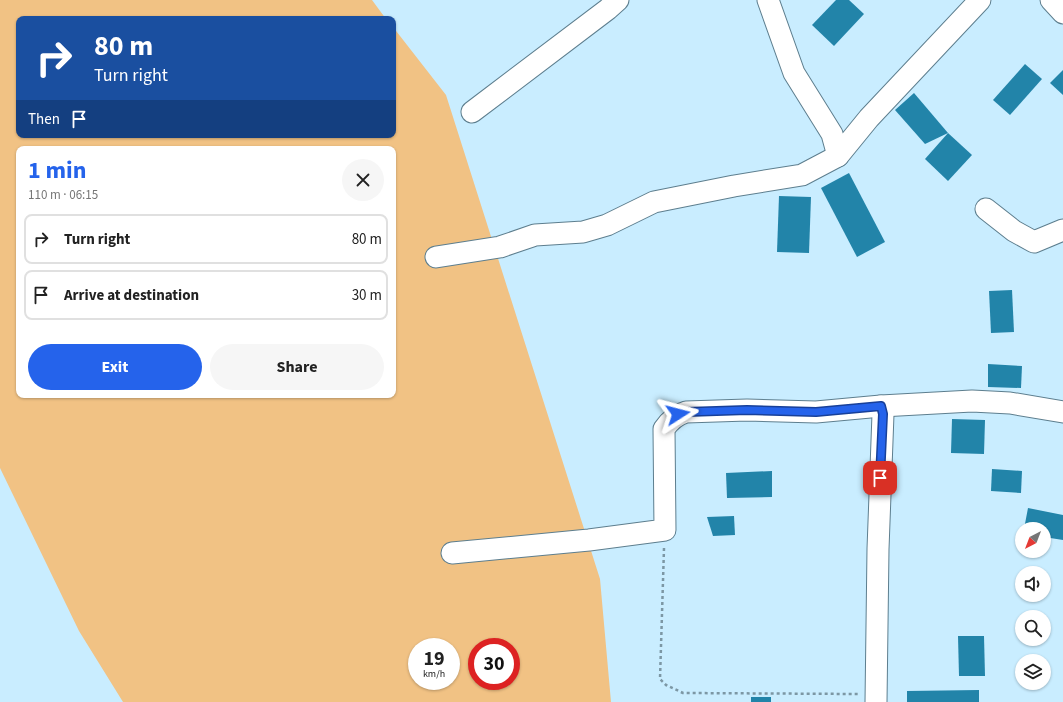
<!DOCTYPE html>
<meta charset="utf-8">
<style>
:root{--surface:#fff;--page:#f6f6f6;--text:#222;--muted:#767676;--line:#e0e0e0;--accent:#2563eb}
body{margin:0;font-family:"Source Sans 3",sans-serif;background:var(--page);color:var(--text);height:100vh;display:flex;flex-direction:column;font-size:15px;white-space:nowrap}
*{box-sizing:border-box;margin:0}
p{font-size:13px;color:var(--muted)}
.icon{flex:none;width:22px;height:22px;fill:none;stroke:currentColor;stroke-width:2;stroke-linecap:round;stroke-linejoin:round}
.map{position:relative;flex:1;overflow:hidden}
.panel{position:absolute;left:16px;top:146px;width:380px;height:252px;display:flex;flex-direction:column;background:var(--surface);border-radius:8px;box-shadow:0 1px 3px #0004}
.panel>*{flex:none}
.banner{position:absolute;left:16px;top:16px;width:380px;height:122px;border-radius:8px;box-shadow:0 1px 3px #0004;background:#1a4fa0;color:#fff;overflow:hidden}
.needle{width:26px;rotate:222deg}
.controls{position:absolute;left:1015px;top:522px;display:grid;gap:8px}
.controls a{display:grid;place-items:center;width:36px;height:36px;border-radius:50%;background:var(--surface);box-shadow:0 1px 3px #0004;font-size:20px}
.speed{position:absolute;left:408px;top:638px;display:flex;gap:8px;font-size:20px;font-weight:700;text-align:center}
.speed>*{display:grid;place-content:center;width:52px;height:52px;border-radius:50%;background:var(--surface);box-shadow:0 1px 3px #0004;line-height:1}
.speed small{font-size:10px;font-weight:400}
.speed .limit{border:6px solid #d22;background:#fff;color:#111}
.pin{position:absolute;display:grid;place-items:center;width:34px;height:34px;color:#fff;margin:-17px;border-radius:8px;box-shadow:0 2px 6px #0006}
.me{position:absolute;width:44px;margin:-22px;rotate:81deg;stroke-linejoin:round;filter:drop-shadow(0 0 3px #0008)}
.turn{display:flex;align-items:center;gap:14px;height:84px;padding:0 12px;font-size:18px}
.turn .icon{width:52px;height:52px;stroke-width:2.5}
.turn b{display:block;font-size:28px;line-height:34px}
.then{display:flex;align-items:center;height:38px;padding:0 12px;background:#0003;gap:8px;font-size:15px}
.round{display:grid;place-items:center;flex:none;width:42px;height:42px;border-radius:21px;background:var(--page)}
.overview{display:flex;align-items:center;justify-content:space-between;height:68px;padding:0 12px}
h1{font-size:24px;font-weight:700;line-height:30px;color:var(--accent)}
.cta{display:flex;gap:8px;margin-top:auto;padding:8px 12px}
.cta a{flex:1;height:46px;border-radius:24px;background:var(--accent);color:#fff;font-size:16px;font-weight:700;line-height:46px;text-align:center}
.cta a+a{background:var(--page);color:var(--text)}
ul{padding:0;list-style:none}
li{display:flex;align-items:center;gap:12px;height:50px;margin:0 8px 6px;padding:0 4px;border:2px solid var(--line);border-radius:8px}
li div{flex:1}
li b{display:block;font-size:15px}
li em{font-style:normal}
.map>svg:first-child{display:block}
.green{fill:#f1c284;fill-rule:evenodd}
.building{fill:#2284a9}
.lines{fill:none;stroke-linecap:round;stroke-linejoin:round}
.minor-casing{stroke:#5d7e8e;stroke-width:23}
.path{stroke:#7c97a4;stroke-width:2.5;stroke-dasharray:3 3;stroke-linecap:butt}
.minor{stroke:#fff;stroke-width:21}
.route-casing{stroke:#184099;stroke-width:10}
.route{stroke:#2563eb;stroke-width:7}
</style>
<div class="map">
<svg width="1063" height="702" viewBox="0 0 1063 702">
<rect width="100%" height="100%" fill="#c9edff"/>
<path class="green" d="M0 0H372L386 19H19V135H393V27L446 95 600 579 611 702H123L79 631 0 468ZM19 149H393V395H19ZM417 647H451V681H417ZM477 647H511V681H477Z"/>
<g class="building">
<path d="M836 0H849L864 14 834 46 812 25Z"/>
<path d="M1025 64 1042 79 1010 115 993 100Z"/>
<path d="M1063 70V95L1050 83Z"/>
<path d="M914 93 948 133 925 144 895 110Z"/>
<path d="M948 133 972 155 948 181 925 159Z"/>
<path d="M849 173 885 242 857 257 821 188Z"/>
<path d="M779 196 811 197 809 253 777 252Z"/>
<path d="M1012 290 1014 332 991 333 989 291Z"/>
<path d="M988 364 1022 366 1021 388 988 387Z"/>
<path d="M952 419 985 420 984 454 951 453Z"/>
<path d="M992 469 1022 471 1021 493 991 491Z"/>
<path d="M772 471V497L727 498 726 473Z"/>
<path d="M1028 508 1063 515V540L1044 537V529H1024Z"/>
<path d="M734 516 735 535 713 536 707 517Z"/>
<path d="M958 636H984L985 676H959Z"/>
<path d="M979 690V702H907V691Z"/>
<rect x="751" y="697" width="20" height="5"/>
</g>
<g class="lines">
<defs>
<g id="minor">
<path d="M768 0 794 73 832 134 838 156 869 118 980 0"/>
<path d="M1051 0 1063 13"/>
<path d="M472 112 608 9 618 0"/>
<path d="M986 209 1014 231 1034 242 1063 230"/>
<path d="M436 257 500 247 535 235 583 232 607 225 654 202 734 186 802 175 838 156"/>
<path d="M452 553 589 540 665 530 664 429C670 420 676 415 686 412L747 410 816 412 881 406 972 401 1010 403 1063 412"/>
<path d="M876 702 878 549 883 414 881 406"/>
</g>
</defs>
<use href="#minor" class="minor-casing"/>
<path class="path" d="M664 548 660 679 666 685 683 693 858 694"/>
<use href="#minor" class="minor"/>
</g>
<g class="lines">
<defs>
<path id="route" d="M678 414 686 412 747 410 816 412 881 406 883 414 880 478"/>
</defs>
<use href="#route" class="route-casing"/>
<use href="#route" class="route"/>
</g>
</svg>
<div class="controls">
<a><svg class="needle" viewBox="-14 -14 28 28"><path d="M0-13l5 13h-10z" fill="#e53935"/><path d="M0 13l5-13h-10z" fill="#767676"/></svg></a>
<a><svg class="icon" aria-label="sound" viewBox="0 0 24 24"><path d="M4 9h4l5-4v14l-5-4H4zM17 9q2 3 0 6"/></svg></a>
<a><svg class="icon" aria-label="search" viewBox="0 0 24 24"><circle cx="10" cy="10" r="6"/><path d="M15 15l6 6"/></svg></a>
<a><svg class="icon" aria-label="layers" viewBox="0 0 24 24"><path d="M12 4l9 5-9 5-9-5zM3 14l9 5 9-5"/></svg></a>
</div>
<div class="speed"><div>19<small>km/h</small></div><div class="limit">30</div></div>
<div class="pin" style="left:880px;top:478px;background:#d93025"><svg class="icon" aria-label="arrive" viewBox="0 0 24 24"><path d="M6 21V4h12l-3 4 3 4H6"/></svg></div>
<svg class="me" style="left:678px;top:414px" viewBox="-20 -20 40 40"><path d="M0-17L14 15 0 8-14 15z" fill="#2563eb" stroke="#fff" stroke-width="4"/></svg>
<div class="banner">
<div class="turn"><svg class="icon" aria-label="right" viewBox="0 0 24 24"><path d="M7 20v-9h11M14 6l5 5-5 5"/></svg><div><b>80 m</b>Turn right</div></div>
<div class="then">Then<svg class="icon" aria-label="arrive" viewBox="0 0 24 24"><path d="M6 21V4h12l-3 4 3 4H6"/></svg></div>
</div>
<section class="panel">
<div class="overview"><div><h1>1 min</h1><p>110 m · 06:15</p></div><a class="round"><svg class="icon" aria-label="close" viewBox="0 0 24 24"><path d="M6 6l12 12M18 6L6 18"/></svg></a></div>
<ul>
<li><svg class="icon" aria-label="right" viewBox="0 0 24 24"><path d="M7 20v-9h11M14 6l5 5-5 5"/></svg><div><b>Turn right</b></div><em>80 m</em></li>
<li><svg class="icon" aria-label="arrive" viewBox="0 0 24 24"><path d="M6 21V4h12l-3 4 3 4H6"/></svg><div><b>Arrive at destination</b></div><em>30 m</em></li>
</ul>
<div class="cta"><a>Exit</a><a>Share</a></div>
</section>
</div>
